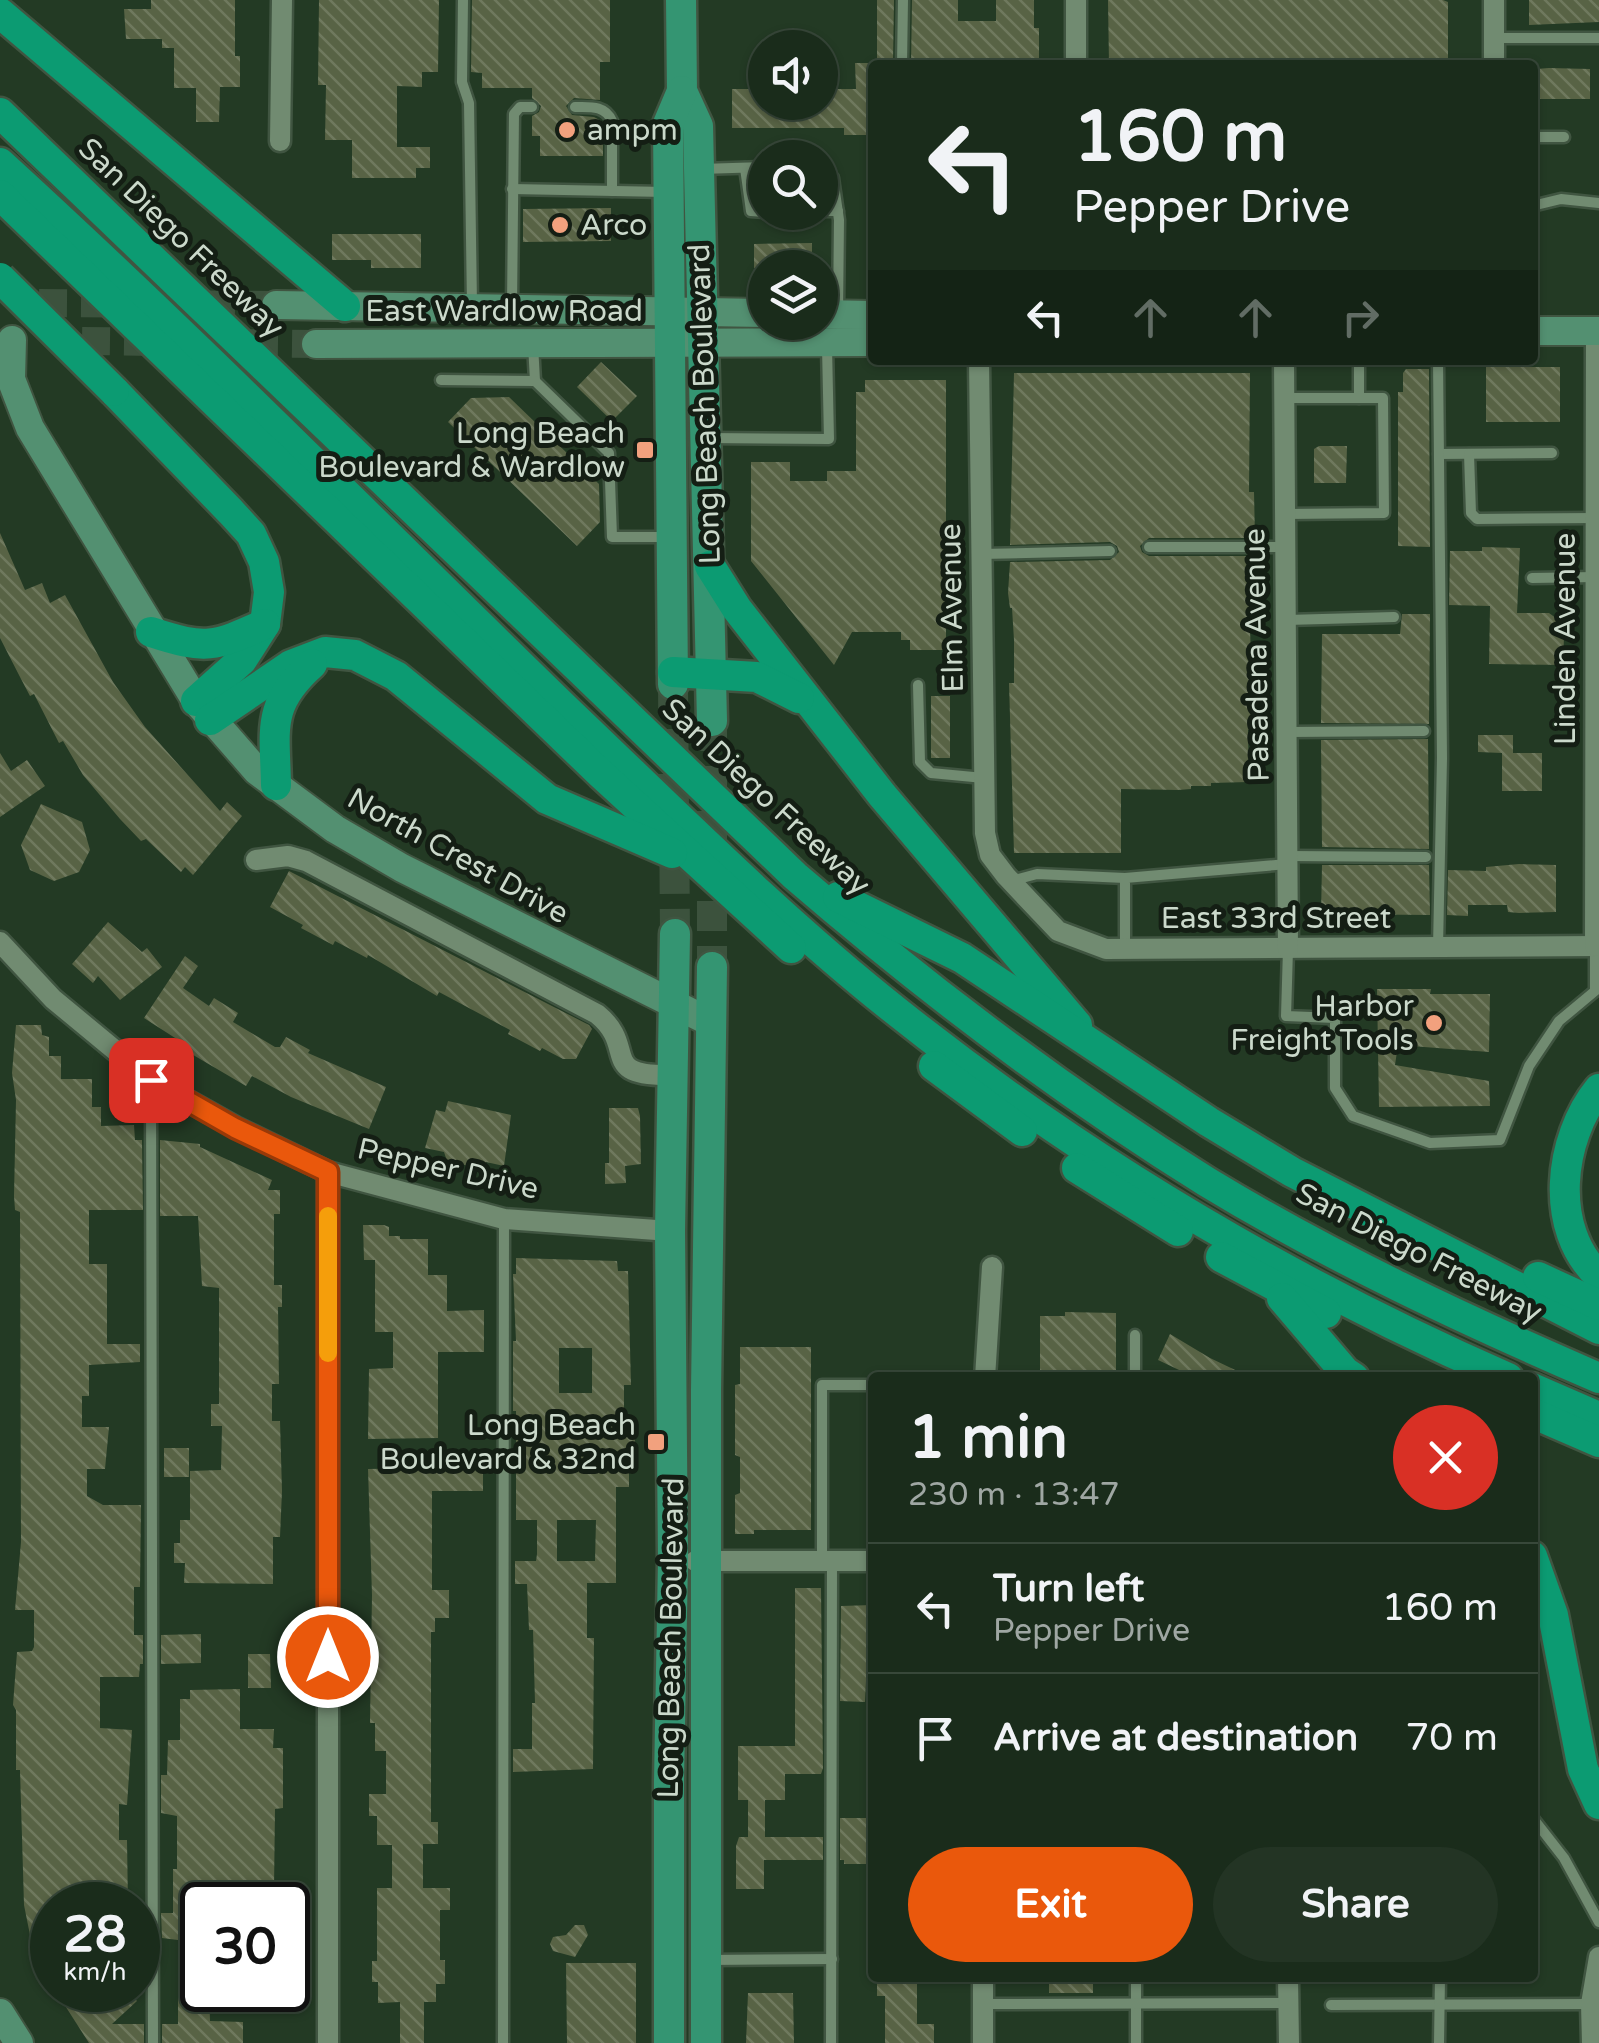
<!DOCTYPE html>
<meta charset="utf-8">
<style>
:root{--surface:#1a2c1b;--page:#233424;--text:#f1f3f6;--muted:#9fa7a3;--line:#38483a;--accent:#ea580c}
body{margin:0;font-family:"Varela Round",sans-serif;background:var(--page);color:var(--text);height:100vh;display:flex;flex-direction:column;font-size:38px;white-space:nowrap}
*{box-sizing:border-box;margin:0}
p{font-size:32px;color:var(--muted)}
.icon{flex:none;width:55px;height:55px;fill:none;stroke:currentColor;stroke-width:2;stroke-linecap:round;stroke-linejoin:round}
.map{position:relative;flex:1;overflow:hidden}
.sheet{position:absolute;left:868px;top:1372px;width:670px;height:610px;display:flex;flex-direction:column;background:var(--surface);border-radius:10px;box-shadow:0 2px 8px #0004,0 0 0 2px var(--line)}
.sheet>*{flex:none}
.top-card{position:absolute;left:868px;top:60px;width:670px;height:305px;border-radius:10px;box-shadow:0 2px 8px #0004,0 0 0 2px var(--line);background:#1a2c1b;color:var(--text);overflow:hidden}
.tools{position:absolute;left:748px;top:30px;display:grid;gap:20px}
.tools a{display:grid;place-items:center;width:90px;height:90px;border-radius:50%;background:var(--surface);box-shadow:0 2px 8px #0004,0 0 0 2px var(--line);font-size:50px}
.speed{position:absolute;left:30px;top:1882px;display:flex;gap:20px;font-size:50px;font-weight:700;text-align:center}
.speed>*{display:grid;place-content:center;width:130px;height:130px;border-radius:50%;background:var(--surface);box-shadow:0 2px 8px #0004,0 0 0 2px var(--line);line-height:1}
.speed small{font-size:25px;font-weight:400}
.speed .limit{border:5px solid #111;border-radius:15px;background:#fff;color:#111}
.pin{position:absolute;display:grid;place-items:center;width:85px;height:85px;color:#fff;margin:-42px;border-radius:20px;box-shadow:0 5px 15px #0006}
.me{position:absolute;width:110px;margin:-55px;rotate:0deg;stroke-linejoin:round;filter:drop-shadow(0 0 8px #0008)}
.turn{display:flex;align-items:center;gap:35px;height:210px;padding:0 40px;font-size:45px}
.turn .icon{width:130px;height:130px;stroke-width:2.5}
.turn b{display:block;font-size:70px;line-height:85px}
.lanes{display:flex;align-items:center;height:95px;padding:0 40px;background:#0003;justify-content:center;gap:50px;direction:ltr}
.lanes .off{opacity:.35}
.round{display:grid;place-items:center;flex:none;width:105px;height:105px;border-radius:52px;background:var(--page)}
.headline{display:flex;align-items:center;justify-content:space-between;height:170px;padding:0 40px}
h1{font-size:60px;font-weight:700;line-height:75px}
.cta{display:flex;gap:20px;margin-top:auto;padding:20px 40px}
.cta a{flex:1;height:115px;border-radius:60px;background:var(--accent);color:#fff;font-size:40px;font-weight:700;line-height:115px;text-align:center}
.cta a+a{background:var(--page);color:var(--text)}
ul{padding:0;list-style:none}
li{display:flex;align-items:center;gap:30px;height:130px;padding:0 40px;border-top:2px solid var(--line)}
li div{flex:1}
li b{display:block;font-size:38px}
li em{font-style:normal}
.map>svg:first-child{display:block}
.building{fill:url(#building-back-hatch);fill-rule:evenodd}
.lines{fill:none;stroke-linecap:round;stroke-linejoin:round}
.secondary-tunnel{stroke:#3c523d;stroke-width:28;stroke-dasharray:28 14;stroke-linecap:butt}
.primary-tunnel{stroke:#3c523d;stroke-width:30;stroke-dasharray:30 15;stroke-linecap:butt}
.lane-casing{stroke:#405541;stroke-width:15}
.street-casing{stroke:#405541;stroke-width:25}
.secondary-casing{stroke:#405541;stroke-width:32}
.primary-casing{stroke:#405541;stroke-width:35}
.highway-casing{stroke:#405541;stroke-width:35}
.lane{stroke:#718b71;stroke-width:10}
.street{stroke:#718b71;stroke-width:20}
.secondary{stroke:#539071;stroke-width:28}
.primary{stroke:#349572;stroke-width:30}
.highway{stroke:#0c9b72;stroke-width:30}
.highway-bridge-casing{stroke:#405541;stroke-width:35;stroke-linecap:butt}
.highway-bridge{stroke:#0c9b72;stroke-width:30}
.route-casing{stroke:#983908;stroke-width:25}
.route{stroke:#ea580c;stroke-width:18}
.slow{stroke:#f59e0b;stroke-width:18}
.poi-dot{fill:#f2a17e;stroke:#141e14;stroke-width:4}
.labels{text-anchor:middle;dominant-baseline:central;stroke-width:10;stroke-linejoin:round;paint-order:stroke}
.poi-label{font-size:30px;fill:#cbd9cb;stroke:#141e14;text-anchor:end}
.street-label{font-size:30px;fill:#cbd9cb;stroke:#141e14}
</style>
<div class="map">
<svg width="1599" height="2043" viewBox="0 0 1599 2043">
<defs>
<pattern id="building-back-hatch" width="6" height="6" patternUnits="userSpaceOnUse" patternTransform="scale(2.5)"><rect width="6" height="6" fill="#586345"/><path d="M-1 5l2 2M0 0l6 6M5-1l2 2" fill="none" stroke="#6f795e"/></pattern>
</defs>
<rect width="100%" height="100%" fill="#233a24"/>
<g class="building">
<path d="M151 0H235V56H240V87H220L219 122H196V88H174V48H162V39H126L124 9H151Z"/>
<path d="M319 0H439L438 72H422V87L397 86V147H430V168H416V178H352V140H325L326 85H318Z"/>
<path d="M472 0H610V62H600V100L574 98 566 106 572 115 594 117 603 122V156H540V136H532V116L539 112 541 106 532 98V88H482V73L471 72Z"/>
<path d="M877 0H894L893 65H877Z"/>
<path d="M912 0H958V21H996V0H1034V28H1039V65H911Z"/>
<path d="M1108 0H1443L1448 2V65H1109Z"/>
<path d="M1529 0H1599V22L1529 25Z"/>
<path d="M855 63H872V135H844V128H732V89H765V102H820V89H856Z"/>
<path d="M1549 68 1590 69V99H1536V69Z"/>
<path d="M611 208V241L523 242V209Z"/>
<path d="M332 234H421V268H371V260H332Z"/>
<path d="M812 243V268H754V244Z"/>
<path d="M601 362 637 396 612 421 577 387Z"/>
<rect x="1486" y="367" width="74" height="55"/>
<path d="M1406 369H1429L1430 547 1398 546V392H1403V373Z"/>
<path d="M1014 373H1250L1249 492H1254L1255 538H1149L1140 546 1142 552 1149 556H1254V605H1249L1254 730H1248L1249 782 1211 783V786H1191V789L1178 790 1121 789V853H1014L1009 683H1014V640L1012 608H1010L1008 593 1010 562 1110 560 1119 552 1117 546 1110 542 1010 545Z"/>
<path d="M865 380H946V650H910V640H901V632H852L834 665 751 561V462H790V481H827V471H856V392H865Z"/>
<path d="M509 397 599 484 600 522 577 546 448 422 471 398Z"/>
<path d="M1319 446H1347L1346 483H1314V449Z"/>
<path d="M0 533 25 590 42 583 50 603 65 595 113 682 145 727 220 811 227 802 242 816 193 875 185 867 181 872 146 839 141 841 120 819 83 775 63 741 59 743 34 694 30 696 20 677 0 638Z"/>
<path d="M1482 547 1520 548 1517 613H1549L1560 621V636H1564L1563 665 1489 664 1490 606 1449 605 1450 551H1482Z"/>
<path d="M1402 614H1430L1429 724 1321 723 1322 634H1400Z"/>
<rect x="931" y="696" width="19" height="62"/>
<path d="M1478 735H1513V753H1542V791H1502V753L1478 752Z"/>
<path d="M1428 739 1429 849 1322 847 1321 740Z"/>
<path d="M0 753 11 771 27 760 45 786 0 817Z"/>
<path d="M41 804 82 822 90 850 79 872 54 881 30 870 21 845Z"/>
<path d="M1519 864 1556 865V912L1519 913 1508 912 1507 905H1468V916L1447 915 1448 870 1486 871V867Z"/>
<path d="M1322 865H1429L1430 915 1321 914Z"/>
<path d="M289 871 589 1025 592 1029 576 1059H563L542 1048 540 1051 508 1034 510 1030 439 992 437 996 368 955 367 958 335 941 333 945 301 928 303 925 270 907Z"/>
<path d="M108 922 142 952 147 948 162 967 120 1000 98 976 93 983 72 964Z"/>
<path d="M185 956 198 966 183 988 209 1006 214 998 238 1013 233 1022 275 1047H280L286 1037 310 1050 308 1053 386 1087 369 1129 291 1097 252 1076 246 1086 183 1049 186 1045 144 1018Z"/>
<path d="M1377 989H1431L1430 994H1490L1489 1052 1398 1045 1395 1065 1489 1081 1490 1106 1379 1107Z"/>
<path d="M16 1025H41L42 1035 49 1037V1056H61V1079H92V1107H101V1126L134 1125 135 1140H142L143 1210H89V1264H107V1344H140V1362L89 1365V1396H82V1427H109L105 1469H87V1496L103 1505H141L140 1587H134V1635H143V1664H140L139 1677H100V1728L132 1730 127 1805 119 1804V1840H127L128 1905H112L109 1889H69L65 1905H52L51 1989 32 1945 24 1905 20 1770H16V1710L13 1705 17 1652 32 1651 34 1647V1610H15L21 1542 20 1212 15 1210 14 1196 16 1100 12 1073Z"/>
<path d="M448 1101 511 1115 504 1166 486 1162 485 1166 479 1164 478 1168 447 1161 444 1152 425 1148 436 1110 445 1112Z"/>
<path d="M609 1108H638L640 1116 641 1164 625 1166 626 1183 605 1184V1163H609Z"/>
<path d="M160 1140 200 1144V1147L272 1180 268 1190H280V1214H274V1285H282V1307H278L279 1384H272V1421H280L282 1491 280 1537H273V1584L184 1583 185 1563H174V1543H180V1520H190V1471L221 1470 222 1426H211V1404H219V1288L202 1286 198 1216H160Z"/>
<path d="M363 1225H384L389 1227V1236H400V1239H428V1275H447V1311L484 1310V1352H438V1438L368 1439 369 1369 393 1368V1332H375V1260H364Z"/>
<path d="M516 1258 617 1261 618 1271H628L631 1385H624V1430H635V1467H629V1487H616V1583H587V1638H594L593 1769 513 1772V1749H532V1703H535L533 1630H529L527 1584H515V1561H536L537 1554V1520H516V1411H513V1341H516L513 1274H516ZM559 1348H592V1393H559ZM557 1520H596L595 1561H557Z"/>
<path d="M1065 1312 1116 1313V1378H1040V1316H1065Z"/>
<path d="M1170 1334 1210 1358 1252 1378H1196L1158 1360Z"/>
<path d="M740 1347H811V1530H754V1534H735V1495L740 1493V1457L735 1455V1385L740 1384Z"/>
<rect x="164" y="1448" width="25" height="29"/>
<path d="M483 1467V1491H432V1590H449V1618H435V1632H431V1822H438V1844H423V1888H450V1910H440V1960H445V1984H436V2002H424V2043H400V2002L378 2003V1982H372V1961H377V1888H392V1845H377V1816H369V1794H386V1751H375V1723H370L372 1595 368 1469Z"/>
<path d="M795 1588H821L823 1768 821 1774H785V1800H765V1837H823V1860H764V1889H736V1846L739 1837H748V1800H738V1746H795Z"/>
<path d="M872 1605V1681H866L865 1702 840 1701 841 1606Z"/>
<path d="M201 1634V1663L161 1664V1635Z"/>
<path d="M248 1654H270L271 1688H248Z"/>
<path d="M240 1689V1729H274L273 1748H283V1808L275 1809 274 1889 270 1893V1905H235V1893H202V1990H209L210 2021 243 2022V2043H162V2024H178V1940L162 1938 161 1913H173V1869H177V1816L161 1813V1775H167L168 1740H180V1699H190V1690Z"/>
<path d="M840 1818H872V1864H844V1860H840Z"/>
<path d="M575 1925H584L588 1935 575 1957 553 1951 550 1944 553 1937 566 1935Z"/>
<path d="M566 1963H636V2043H567Z"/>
<path d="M877 1978H917V2024H934V2043H885V1996H877Z"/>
<rect x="1049" y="1978" width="44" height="15"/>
<path d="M55 1990H128L137 2001 112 2024H144V2043H89Z"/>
<path d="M748 1993H793L794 2043H746Z"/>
</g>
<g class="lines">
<g class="secondary-tunnel">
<path d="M39 303 276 305"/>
<path d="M82 341 316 344"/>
</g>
<g class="primary-tunnel">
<path d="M673 684 675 934"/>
<path d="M712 721V967"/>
</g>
<defs>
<g id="lane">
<path d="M463 0 462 82 469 103 472 305"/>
<path d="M1494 38H1599"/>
<path d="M902 65 903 0"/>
<path d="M575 107C590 107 605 105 612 121V191"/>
<path d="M1532 137H1564"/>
<path d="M745 168 751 211 765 212"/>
<path d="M701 169 765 167"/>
<path d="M820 170 833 178 839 220 838 313"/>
<path d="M512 189 666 192"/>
<path d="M1532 206 1561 199 1599 203"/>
<path d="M820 211H838"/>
<path d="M512 306 514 114 520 107H532"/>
<path d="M533 344 535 381"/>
<path d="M1359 360V398"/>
<path d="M441 380 535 381 609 453 612 537H670"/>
<path d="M1285 398H1383L1384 513 1286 514"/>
<path d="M708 438 829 439 827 347"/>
<path d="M1439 454 1552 453"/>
<path d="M1469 454 1471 513 1477 519 1595 518"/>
<path d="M1149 547H1285"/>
<path d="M981 554 1110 551"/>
<path d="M1532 578 1595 577"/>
<path d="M1287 620 1394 617"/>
<path d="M918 685 920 762 931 773 984 778"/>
<path d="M1288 732 1424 731"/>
<path d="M1289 856 1426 857"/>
<path d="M1011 881 1037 874 1125 878"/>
<path d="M1438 947 1442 758 1438 360"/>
<path d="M1125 949V878L1288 864"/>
<path d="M1288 949 1286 1016 1335 1018V1088L1353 1116 1430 1143 1500 1140 1529 1066 1559 1021 1595 991V946"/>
<path d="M151 1081 153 2043"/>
<path d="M1135 1335V1378"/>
<path d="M822 1561V1385H872"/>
<path d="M1532 1817 1564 1858 1599 1922"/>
<path d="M708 1960 832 1959"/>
<path d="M1136 1978V2043"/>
<path d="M983 2004 1288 2003"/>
<path d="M1331 2005 1590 2004"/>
<path d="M503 2043 504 1219"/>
<path d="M831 2043 832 1562"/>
<path d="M1439 2043 1440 1978"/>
</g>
<g id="street">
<path d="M1076 0V65"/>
<path d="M1494 0V65"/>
<path d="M280 141 282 0"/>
<path d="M979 360 985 833 990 855 1006 876 1058 931 1106 949 1599 946"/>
<path d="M1284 360 1288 949"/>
<path d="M256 860 288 856 306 861 597 1014C639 1048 596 1077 673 1075"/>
<path d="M0 942 53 999 151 1080 235 1127 328 1172 504 1219 670 1231"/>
<path d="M1595 946 1596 331"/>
<path d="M328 1172V2043"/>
<path d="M985 1378 992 1267"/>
<path d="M695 1561H872"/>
<path d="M1288 1978 1289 2043"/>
<path d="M983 2043V1978"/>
<path d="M1592 2043 1591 2004 1599 1957"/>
</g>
<g id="secondary">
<path d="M276 305 765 313"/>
<path d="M820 314 872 315"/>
<path d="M1532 331H1599"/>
<path d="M12 340 11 379 30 428 196 701 257 771 335 829 402 868 712 1023"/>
<path d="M316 344 872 342"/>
<path d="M0 2013 19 2043"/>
</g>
<g id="primary">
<path d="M681 0 682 91 698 126 712 721"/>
<path d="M673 684 668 124 682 91"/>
<path d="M669 2043V1781L673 1560 670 1231 675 934"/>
<path d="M706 2043V1390L712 967"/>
</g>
<g id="highway">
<path d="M0 13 345 306"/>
<path d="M0 113 795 876C925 988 1061 1091 1207 1182 1332 1258 1465 1320 1599 1378"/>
<path d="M0 163C195 341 381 530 571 714 677 815 781 920 896 1011 1083 1160 1289 1282 1508 1378"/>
<path d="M0 195 601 774 791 948"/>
<path d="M114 391 231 512 251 534 264 562 269 592 265 624 242 660 196 701"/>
<path d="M710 566 737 609 882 795 1077 1025"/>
<path d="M151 632C206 650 214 647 265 624"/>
<path d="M673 672 757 677 799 698"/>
<path d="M210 720 291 665 325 652 355 655 396 676 547 799 672 853"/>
<path d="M276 785C275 729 266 705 312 664"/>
<path d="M838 897 962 958 1209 1122 1292 1172 1599 1329"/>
<path d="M934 1066 1022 1131"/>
<path d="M1599 1089C1559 1138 1548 1229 1599 1276"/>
<path d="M1077 1168 1178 1231"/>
<path d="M1221 1257 1326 1313"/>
<path d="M1538 1277 1599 1305"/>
<path d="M1282 1298 1345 1372 1354 1378"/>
<path d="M1532 1388 1599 1417"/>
<path d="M1532 1413 1599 1442"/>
<path d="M1532 1556 1553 1615 1583 1769 1599 1804"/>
</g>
</defs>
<use href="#lane" class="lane-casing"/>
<use href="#street" class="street-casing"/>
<use href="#secondary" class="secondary-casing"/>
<use href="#primary" class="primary-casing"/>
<use href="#highway" class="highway-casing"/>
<use href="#lane" class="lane"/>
<use href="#street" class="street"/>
<use href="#secondary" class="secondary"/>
<use href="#primary" class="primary"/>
<use href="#highway" class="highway"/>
<defs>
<path id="highway-bridge" d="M0 278 114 391"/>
</defs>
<use href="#highway-bridge" class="highway-bridge-casing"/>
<use href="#highway-bridge" class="highway-bridge"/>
</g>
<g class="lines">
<defs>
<path id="route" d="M151 1080 235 1128 328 1172V1657"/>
</defs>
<use href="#route" class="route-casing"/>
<use href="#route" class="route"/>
<path class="slow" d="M328 1216V1353"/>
</g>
<g class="poi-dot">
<circle cx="567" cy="130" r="10"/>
<circle cx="560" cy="225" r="10"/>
<rect x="635" y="440" width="20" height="20" rx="5"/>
<circle cx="1434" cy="1023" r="10"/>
<rect x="646" y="1432" width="20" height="20" rx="5"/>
</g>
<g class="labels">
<g class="poi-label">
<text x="587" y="130" text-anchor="start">ampm</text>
<text x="580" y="225" text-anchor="start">Arco</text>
<text x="625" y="433">Long Beach<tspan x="625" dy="34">Boulevard &amp; Wardlow</tspan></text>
<text x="1414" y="1006">Harbor<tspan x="1414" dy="34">Freight Tools</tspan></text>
<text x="636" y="1425">Long Beach<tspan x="636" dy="34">Boulevard &amp; 32nd</tspan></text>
</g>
<g class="street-label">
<text transform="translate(181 238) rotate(44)">San Diego Freeway</text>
<text x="504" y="311">East Wardlow Road</text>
<text transform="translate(705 404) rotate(-92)">Long Beach Boulevard</text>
<text transform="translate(952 608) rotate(-91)">Elm Avenue</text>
<text transform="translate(1565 639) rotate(-90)">Linden Avenue</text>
<text transform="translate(1257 655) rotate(-91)">Pasadena Avenue</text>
<text transform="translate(766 797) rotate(43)">San Diego Freeway</text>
<text transform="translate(458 856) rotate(29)">North Crest Drive</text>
<text x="1276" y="918">East 33rd Street</text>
<text transform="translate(448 1169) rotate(13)">Pepper Drive</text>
<text transform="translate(1419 1253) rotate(27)">San Diego Freeway</text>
<text transform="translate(671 1638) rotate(-89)">Long Beach Boulevard</text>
</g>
</g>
</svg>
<div class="tools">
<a><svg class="icon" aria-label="sound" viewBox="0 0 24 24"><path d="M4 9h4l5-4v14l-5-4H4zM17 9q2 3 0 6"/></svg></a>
<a><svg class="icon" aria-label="search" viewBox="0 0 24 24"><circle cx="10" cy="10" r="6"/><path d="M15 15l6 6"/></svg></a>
<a><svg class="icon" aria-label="layers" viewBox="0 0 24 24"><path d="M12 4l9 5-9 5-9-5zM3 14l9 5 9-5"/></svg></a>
</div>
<div class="speed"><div>28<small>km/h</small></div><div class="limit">30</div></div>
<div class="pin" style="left:151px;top:1080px;background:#d93025"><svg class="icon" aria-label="arrive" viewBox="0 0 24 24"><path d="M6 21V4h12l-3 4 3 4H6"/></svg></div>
<svg class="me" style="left:328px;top:1657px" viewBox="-20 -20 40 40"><circle r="17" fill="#ea580c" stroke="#fff" stroke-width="3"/><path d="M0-11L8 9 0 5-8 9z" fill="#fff"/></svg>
<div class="top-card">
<div class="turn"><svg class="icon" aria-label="left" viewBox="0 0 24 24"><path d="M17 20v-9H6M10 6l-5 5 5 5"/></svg><div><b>160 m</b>Pepper Drive</div></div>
<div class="lanes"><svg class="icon" aria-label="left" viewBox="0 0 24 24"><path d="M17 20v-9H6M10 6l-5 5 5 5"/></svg><svg class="icon off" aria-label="ahead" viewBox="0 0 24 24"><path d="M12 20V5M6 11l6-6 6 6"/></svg><svg class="icon off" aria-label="ahead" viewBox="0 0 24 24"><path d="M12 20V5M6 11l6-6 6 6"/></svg><svg class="icon off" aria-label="right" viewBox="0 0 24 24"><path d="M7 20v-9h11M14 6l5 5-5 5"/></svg></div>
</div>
<section class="sheet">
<div class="headline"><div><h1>1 min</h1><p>230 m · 13:47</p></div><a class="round" style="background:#d93025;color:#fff"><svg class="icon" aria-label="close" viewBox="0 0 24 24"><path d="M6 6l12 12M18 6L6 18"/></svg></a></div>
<ul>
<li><svg class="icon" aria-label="left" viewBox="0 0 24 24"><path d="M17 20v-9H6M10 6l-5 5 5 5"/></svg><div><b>Turn left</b><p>Pepper Drive</p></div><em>160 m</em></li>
<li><svg class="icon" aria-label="arrive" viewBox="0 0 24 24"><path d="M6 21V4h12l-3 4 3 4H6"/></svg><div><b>Arrive at destination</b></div><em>70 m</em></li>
</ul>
<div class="cta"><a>Exit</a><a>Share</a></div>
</section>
</div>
